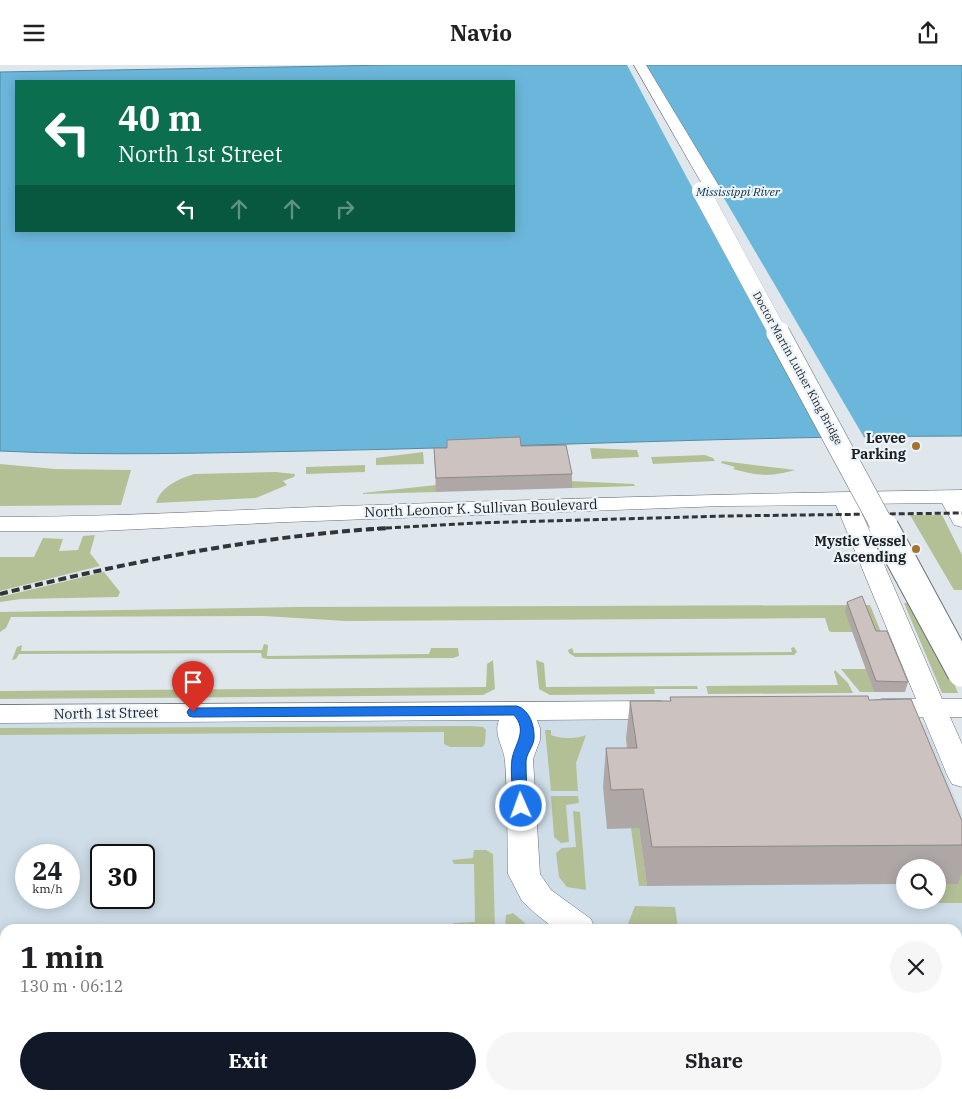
<!DOCTYPE html>
<meta charset="utf-8">
<style>
:root{--surface:#fff;--page:#f6f6f6;--text:#202124;--muted:#757577;--accent:#111827}
body{margin:0;font-family:"IBM Plex Serif",serif;background:var(--page);color:var(--text);height:100vh;display:flex;flex-direction:column;font-size:19px;white-space:nowrap}
*{box-sizing:border-box;margin:0}
p{font-size:16px;color:var(--muted)}
.icon{flex:none;width:28px;height:28px;fill:none;stroke:currentColor;stroke-width:2;stroke-linecap:round;stroke-linejoin:round}
.map{position:relative;flex:1;overflow:hidden}
.details{position:absolute;left:0px;top:859px;width:962px;height:176px;display:flex;flex-direction:column;background:var(--surface);border-radius:15px 15px 0 0;box-shadow:0 2px 12px #0003}
.details>*{flex:none}
.hud{position:absolute;left:15px;top:15px;width:500px;height:152px;border-radius:0px;box-shadow:0 2px 12px #0003;background:#0b6e4f;color:#fff;overflow:hidden}
.fabs{position:absolute;left:896px;top:794px;display:grid;gap:10px}
.fabs a{display:grid;place-items:center;width:50px;height:50px;border-radius:50%;background:var(--surface);box-shadow:0 2px 12px #0003;font-size:25px}
.speed{position:absolute;left:15px;top:779px;display:flex;gap:10px;font-size:25px;font-weight:700;text-align:center}
.speed>*{display:grid;place-content:center;width:65px;height:65px;border-radius:50%;background:var(--surface);box-shadow:0 2px 12px #0003;line-height:1}
.speed small{font-size:12px;font-weight:400}
.speed .limit{border:2px solid #111;border-radius:8px;background:#fff;color:#111}
.pin{position:absolute;display:grid;place-items:center;width:42px;height:42px;color:#fff;margin:-51px -21px;border-radius:50% 50% 50% 0;rotate:-45deg;box-shadow:0 0 5px #0007}
.pin .icon{rotate:45deg}
.me{position:absolute;width:55px;margin:-28px;rotate:358deg;stroke-linejoin:round;filter:drop-shadow(0 0 4px #0008)}
.turn{display:flex;align-items:center;gap:18px;height:105px;padding:0 20px;font-size:22px}
.turn .icon{width:65px;height:65px;stroke-width:2.5}
.turn b{display:block;font-size:35px;line-height:42px}
.lanes{display:flex;align-items:center;height:48px;padding:0 20px;background:#0003;justify-content:center;gap:25px;direction:ltr}
.lanes .off{opacity:.35}
.round{display:grid;place-items:center;flex:none;width:52px;height:52px;border-radius:26px;background:var(--page)}
.summary{display:flex;align-items:center;justify-content:space-between;height:85px;padding:0 20px}
h1{font-size:30px;font-weight:800;line-height:38px}
.button{display:flex;gap:10px;margin-top:auto;padding:10px 20px}
.button a{flex:1;height:58px;border-radius:30px;background:var(--accent);color:#fff;font-size:20px;font-weight:800;line-height:58px;text-align:center}
.button a+a{background:var(--page);color:var(--text)}
header{display:flex;justify-content:space-between;align-items:center;height:65px;padding:0 20px;background:var(--surface);font-size:22px;font-weight:800}
.map>svg:first-child{display:block}
.built{fill:#cedde8;fill-rule:evenodd}
.green{fill:#b3c096}
.water{fill:#6bb7db;stroke:#548aa4;fill-rule:evenodd}
.pier{fill:#dfe7ed}
.lines{fill:none;stroke-linecap:round;stroke-linejoin:round}
.minor-casing{stroke:#676f74;stroke-width:1}
.major-casing{stroke:#676f74;stroke-width:1}
.minor{fill:#fff;fill-rule:evenodd}
.major{fill:#fff;fill-rule:evenodd}
.rail-far1{stroke:#313537;stroke-width:3;stroke-dasharray:6 3;stroke-linecap:butt}
.rail{stroke:#313537;stroke-width:4;stroke-dasharray:8 4;stroke-linecap:butt}
.major-bridge-far2-casing{stroke:#676f74;stroke-width:18;stroke-linecap:butt}
.major-bridge-far1-casing{stroke:#676f74;stroke-width:24;stroke-linecap:butt}
.major-bridge-casing{stroke:#676f74;stroke-width:31;stroke-linecap:butt}
.major-bridge-far2{stroke:#fff;stroke-width:18}
.major-bridge-far1{stroke:#fff;stroke-width:23}
.major-bridge{stroke:#fff;stroke-width:29}
.wall{fill:#afa7a5}
.building{fill:#ccc2c0;stroke:#8f8886}
.route{fill:#1a73e8;stroke:#114b97}
.poi-dot{fill:#a6732a;stroke:#ecf4fa;stroke-width:2}
.labels{text-anchor:middle;dominant-baseline:central;stroke-width:4.5;stroke-linejoin:round;paint-order:stroke}
.far-street-label{font-size:11px;fill:#1d2022;stroke:#ecf4fa}
.far-water-label{font-size:12px;font-style:italic;fill:#0e3141;stroke:#ecf4fa}
.poi-label{font-size:14px;font-weight:bold;fill:#1d2022;stroke:#ecf4fa;text-anchor:end}
.street-label{font-size:14px;fill:#1d2022;stroke:#ecf4fa}
</style>
<header><svg class="icon" aria-label="menu" viewBox="0 0 24 24"><path d="M4 6h16M4 12h16M4 18h16"/></svg>Navio<svg class="icon" aria-label="share" viewBox="0 0 24 24"><path d="M12 15V3M7 8l5-5 5 5M5 13v7h14v-7"/></svg></header>
<div class="map">
<svg width="962" height="1034" viewBox="0 0 962 1034">
<rect width="100%" height="100%" fill="#dfe7ed"/>
<path class="built" d="M905 652 920 655 926 662 962 750V1034H0V658ZM26 790H69V832H26ZM101 790H144V832H101ZM905 802H938V835H905ZM5 864H958V1030H5Z"/>
<g class="green">
<path d="M590 383 637 385 639 392 592 394Z"/>
<path d="M423 387 424 399 376 400V393Z"/>
<path d="M705 390 713 393 715 396 653 399 651 392Z"/>
<path d="M722 396 795 405C771 412 758 411 733 404L735 402 721 398Z"/>
<path d="M0 399 55 404 131 405 121 440 0 441Z"/>
<path d="M365 400V407L306 409V402Z"/>
<path d="M275 407 295 409 294 412 283 416 287 420 256 433 156 438C161 421 179 414 194 409Z"/>
<path d="M570 416 634 419 635 421 572 423Z"/>
<path d="M436 420V427L363 429V428Z"/>
<path d="M942 450 962 490V525H954L910 450Z"/>
<path d="M95 470 90 488 100 501 0 526V492H34L43 473 63 474 59 486 78 485 83 471Z"/>
<path d="M104 507 120 527 118 532 21 534 0 537V532Z"/>
<path d="M904 538H913L951 611 958 628H942Z"/>
<path d="M870 540 881 567H831L829 566 825 553 346 556 264 551 11 552 6 563 0 567V547L296 542Z"/>
<path d="M264 579 268 580 267 591 429 589 431 583H458L459 591 453 593 268 594 262 593 261 588 19 589 16 594 12 595 17 582 22 580 21 586 262 585Z"/>
<path d="M794 582 797 587 794 590 575 592 569 588 568 585 572 583 574 588 792 587 791 583Z"/>
<path d="M493 595 495 624 483 630 0 634V626L486 622 487 599Z"/>
<path d="M536 595 544 598 546 622 697 621 698 624H654L655 629 550 630 539 624Z"/>
<path d="M841 604H866L874 627H860Z"/>
<path d="M835 605 848 618 853 628 708 629 706 621 838 620 834 607Z"/>
<path d="M471 661 483 662 486 665 485 678 483 682H450L444 679V667L0 670V663Z"/>
<path d="M545 665H551V670C559 674 579 674 586 670L576 698 578 726H551Z"/>
<path d="M551 731H578L579 738 566 740 569 777 561 778 554 772Z"/>
<path d="M573 746 580 747 586 825 567 822 559 812 556 788 562 783 576 782Z"/>
<path d="M631 763H639L647 821H639Z"/>
<path d="M474 785H486L493 789 495 864 452 862V859L454 858 475 857 474 799H454L452 795 473 793Z"/>
<path d="M962 801V838H906L905 835H938V819Z"/>
<path d="M635 841 675 842 678 864H626Z"/>
<path d="M513 848 532 864H505L506 850Z"/>
</g>
<path class="water" d="M391 0H962V371C744 371 527 382 309 386 206 388 103 391 0 386V7ZM16 16H514V166H16Z"/>
<path class="pier" d="M627 0H646L865 374H826Z"/>
<g class="lines">
<defs>
<g id="minor">
<path d="M962 425V462L954 460 942 438 858 439 942 634H962V652H950L962 679V722L952 719 948 712 923 652H882L872 650 869 643 872 636 882 634H916L836 440 723 441 288 457 99 466H0V452C115 452 229 445 343 441 550 434 756 428 962 425Z"/>
<path d="M661 636 671 638 675 645 671 652 661 654 537 655 540 663V675L533 694 540 809 551 825 591 854 595 864H555L536 849 522 836 508 809C507 772 508 734 505 696 504 682 493 670 499 655L0 658V640Z"/>
<path d="M958 988 962 990V1024L958 1022Z"/>
<path d="M304 1030H356L355 1034H303Z"/>
</g>
<path id="major" d="M634 0H646L722 126 720 129H708L706 126Z"/>
</defs>
<use href="#minor" class="minor-casing"/>
<use href="#major" class="major-casing"/>
<use href="#minor" class="minor"/>
<use href="#major" class="major"/>
<path class="rail-far1" d="M368 464 477 458 725 451 962 448"/>
<path class="rail" d="M0 529C128 497 256 471 388 463"/>
<defs>
<path id="major-bridge-far2" d="M701 126 779 270"/>
<path id="major-bridge-far1" d="M778 268 884 464"/>
<path id="major-bridge" d="M884 463 962 607"/>
</defs>
<use href="#major-bridge-far2" class="major-bridge-far2-casing"/>
<use href="#major-bridge-far1" class="major-bridge-far1-casing"/>
<use href="#major-bridge" class="major-bridge-casing"/>
<use href="#major-bridge-far2" class="major-bridge-far2"/>
<use href="#major-bridge-far1" class="major-bridge-far1"/>
<use href="#major-bridge" class="major-bridge"/>
</g>
<g class="wall">
<path d="M521 381 572 409V423L436 427 434 383Z"/>
<path d="M847 537 876 566 908 617 905 627H874L845 547Z"/>
<path d="M670 632 869 635 962 756V807L958 819H938V802H905V819L647 821 639 763 607 764 603 722 606 683H627L626 674 630 636H670Z"/>
</g>
<g class="building">
<path d="M520 372 521 381 566 380 572 409 436 413 434 383H447V375Z"/>
<path d="M862 531 876 566H887L908 617 876 616 847 537Z"/>
<path d="M868 631 869 635 911 634 962 756V780L652 782 643 724 611 725 606 683H637L630 636H671L670 632Z"/>
<path d="M482 1030H493L494 1034H428V1032Z"/>
<path d="M579 1030H949L954 1034H579Z"/>
</g>
<path class="route" d="M517 641C530 645 535 662 534 674 533 682 526 689 526 697 526 711 527 726 528 741L526 744 521 746 516 744 514 741C513 726 510 708 512 694 515 678 528 666 514 650L193 652 189 651 187 647 189 644 193 643Z"/>
<g class="poi-dot">
<circle cx="916" cy="381" r="5"/>
<circle cx="916" cy="484" r="5"/>
</g>
<g class="labels">
<g class="far-street-label">
<text transform="translate(798 303) rotate(61)">Doctor Martin Luther King Bridge</text>
</g>
<g class="far-water-label">
<text x="738" y="126">Mississippi River</text>
</g>
<g class="poi-label">
<text x="906" y="373">Levee<tspan x="906" dy="16">Parking</tspan></text>
<text x="906" y="476">Mystic Vessel<tspan x="906" dy="16">Ascending</tspan></text>
</g>
<g class="street-label">
<text transform="translate(481 443) rotate(-2)">North Leonor K. Sullivan Boulevard</text>
<text transform="translate(106 648) rotate(-1)">North 1st Street</text>
</g>
</g>
</svg>
<div class="fabs">
<a><svg class="icon" aria-label="search" viewBox="0 0 24 24"><circle cx="10" cy="10" r="6"/><path d="M15 15l6 6"/></svg></a>
</div>
<div class="speed"><div>24<small>km/h</small></div><div class="limit">30</div></div>
<div class="pin" style="left:193px;top:647px;background:#d93025"><svg class="icon" aria-label="arrive" viewBox="0 0 24 24"><path d="M6 21V4h12l-3 4 3 4H6"/></svg></div>
<svg class="me" style="left:521px;top:741px" viewBox="-20 -20 40 40"><circle r="17" fill="#1a73e8" stroke="#fff" stroke-width="3"/><path d="M0-11L8 9 0 5-8 9z" fill="#fff"/></svg>
<div class="hud">
<div class="turn"><svg class="icon" aria-label="left" viewBox="0 0 24 24"><path d="M17 20v-9H6M10 6l-5 5 5 5"/></svg><div><b>40 m</b>North 1st Street</div></div>
<div class="lanes"><svg class="icon" aria-label="left" viewBox="0 0 24 24"><path d="M17 20v-9H6M10 6l-5 5 5 5"/></svg><svg class="icon off" aria-label="ahead" viewBox="0 0 24 24"><path d="M12 20V5M6 11l6-6 6 6"/></svg><svg class="icon off" aria-label="ahead" viewBox="0 0 24 24"><path d="M12 20V5M6 11l6-6 6 6"/></svg><svg class="icon off" aria-label="right" viewBox="0 0 24 24"><path d="M7 20v-9h11M14 6l5 5-5 5"/></svg></div>
</div>
<section class="details">
<div class="summary"><div><h1>1 min</h1><p>130 m · 06:12</p></div><a class="round"><svg class="icon" aria-label="close" viewBox="0 0 24 24"><path d="M6 6l12 12M18 6L6 18"/></svg></a></div>
<div class="button"><a>Exit</a><a>Share</a></div>
</section>
</div>
